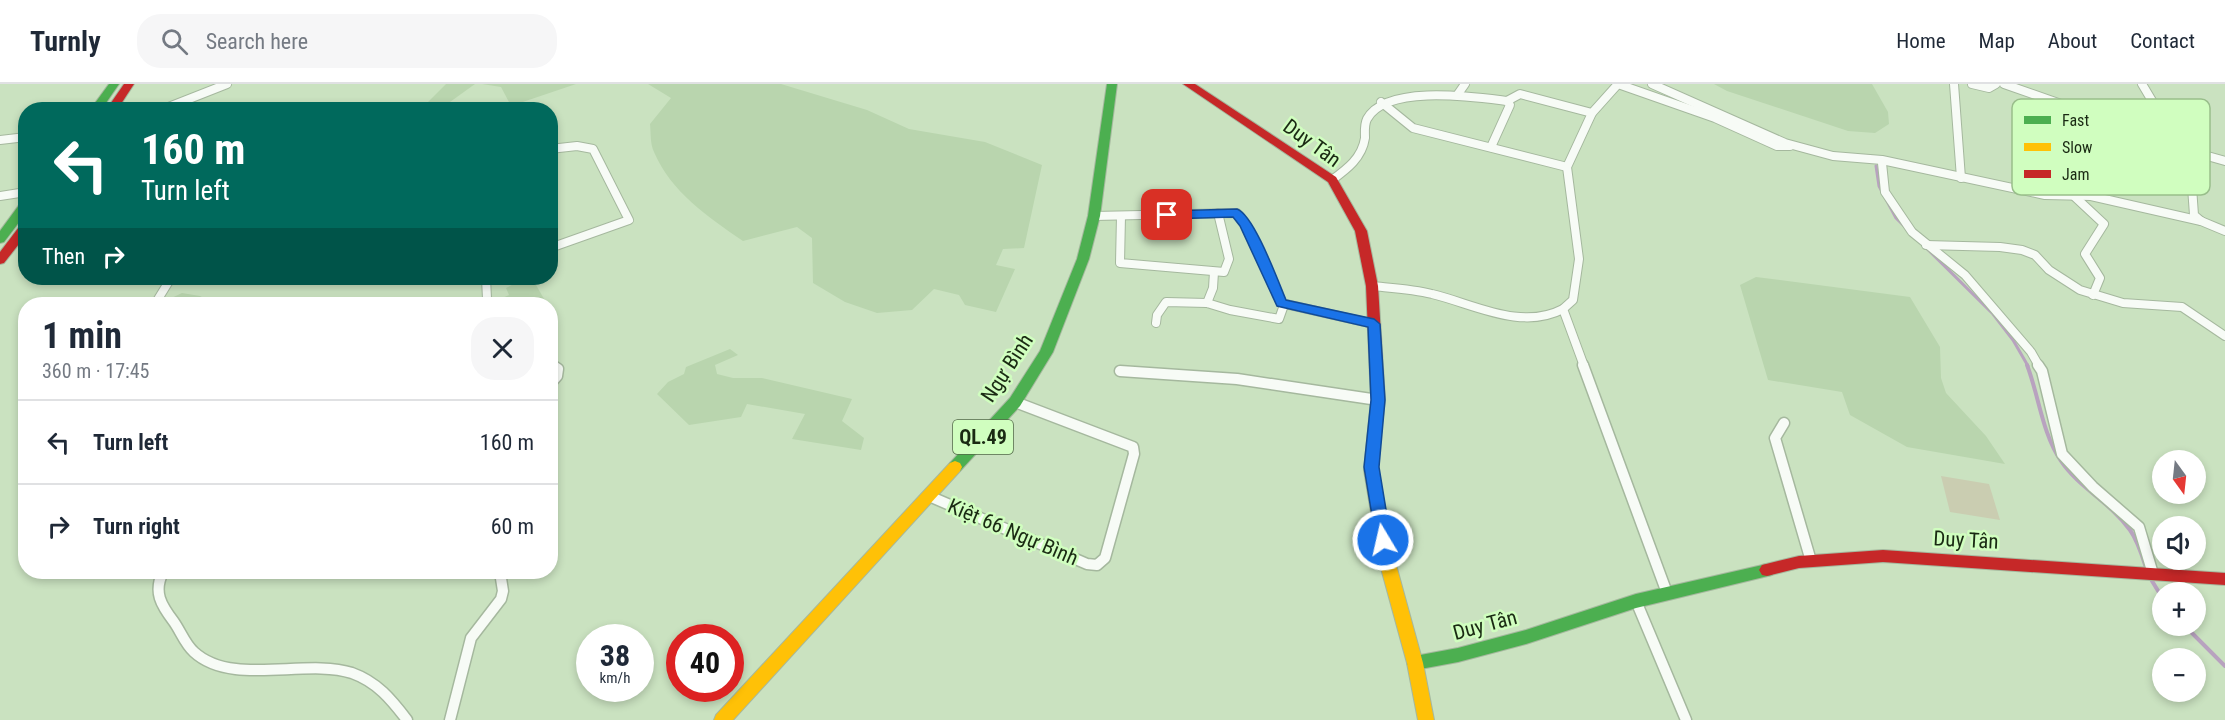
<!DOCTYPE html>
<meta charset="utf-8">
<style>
:root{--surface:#fff;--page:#f6f6f7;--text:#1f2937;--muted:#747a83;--line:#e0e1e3}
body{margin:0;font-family:"Roboto Condensed",sans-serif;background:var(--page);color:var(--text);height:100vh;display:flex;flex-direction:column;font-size:22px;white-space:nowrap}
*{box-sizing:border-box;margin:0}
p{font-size:20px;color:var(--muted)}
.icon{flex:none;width:33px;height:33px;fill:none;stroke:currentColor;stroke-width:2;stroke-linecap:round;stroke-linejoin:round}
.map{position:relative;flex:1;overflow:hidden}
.panel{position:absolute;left:18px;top:213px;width:540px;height:282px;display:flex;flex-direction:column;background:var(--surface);border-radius:24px;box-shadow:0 3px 9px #0003}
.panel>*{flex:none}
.hud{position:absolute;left:18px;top:18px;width:540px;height:183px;border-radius:24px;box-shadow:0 3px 9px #0003;background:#00695c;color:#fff;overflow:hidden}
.needle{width:39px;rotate:165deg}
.tools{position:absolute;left:2152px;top:366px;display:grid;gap:12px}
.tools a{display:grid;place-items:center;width:54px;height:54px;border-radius:50%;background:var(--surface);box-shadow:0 3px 9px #0003;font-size:30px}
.speed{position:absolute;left:576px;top:540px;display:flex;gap:12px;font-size:30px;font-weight:700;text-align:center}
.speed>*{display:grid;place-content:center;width:78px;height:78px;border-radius:50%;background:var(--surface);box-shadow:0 3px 9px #0003;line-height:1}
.speed small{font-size:15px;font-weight:400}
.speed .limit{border:9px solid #d22;background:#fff;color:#111}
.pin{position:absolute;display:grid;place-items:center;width:51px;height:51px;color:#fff;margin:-26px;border-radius:12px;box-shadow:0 3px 9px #0006}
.me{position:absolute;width:66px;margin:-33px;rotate:351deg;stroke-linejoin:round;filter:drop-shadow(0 0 4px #0008)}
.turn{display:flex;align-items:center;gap:21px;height:126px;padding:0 24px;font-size:27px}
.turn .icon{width:78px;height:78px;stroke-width:2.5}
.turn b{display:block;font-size:42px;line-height:51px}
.then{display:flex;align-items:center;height:57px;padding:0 24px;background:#0003;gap:12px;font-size:22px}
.round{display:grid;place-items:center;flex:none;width:63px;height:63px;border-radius:24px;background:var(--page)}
.overview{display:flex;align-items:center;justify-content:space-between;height:102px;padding:0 24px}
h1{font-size:36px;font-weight:700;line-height:45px}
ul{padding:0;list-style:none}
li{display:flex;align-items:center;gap:18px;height:84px;padding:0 24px;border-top:2px solid var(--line)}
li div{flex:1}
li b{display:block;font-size:22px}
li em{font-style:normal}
header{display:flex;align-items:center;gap:36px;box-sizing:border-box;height:84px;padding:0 30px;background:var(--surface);border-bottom:2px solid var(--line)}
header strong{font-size:28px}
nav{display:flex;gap:33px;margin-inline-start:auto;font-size:21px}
.search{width:420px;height:54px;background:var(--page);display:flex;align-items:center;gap:15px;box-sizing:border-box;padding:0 21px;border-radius:24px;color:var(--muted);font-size:22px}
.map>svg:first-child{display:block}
.green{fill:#b9d5ae}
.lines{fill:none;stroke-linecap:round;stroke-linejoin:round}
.stream-far1{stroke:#b8a2bf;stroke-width:3}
.stream{stroke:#b8a2bf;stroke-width:4}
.building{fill:#cacdb1}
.street-far1-casing{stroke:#a5b89e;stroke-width:10}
.street-casing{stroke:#a5b89e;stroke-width:13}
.fast-casing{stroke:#a5b89e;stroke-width:2}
.slow-casing{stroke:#a5b89e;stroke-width:2}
.jam-casing{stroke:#a5b89e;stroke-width:2}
.street-far1{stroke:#f7fbf6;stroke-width:8}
.street{stroke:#f7fbf6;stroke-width:10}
.fast{fill:#4caf50;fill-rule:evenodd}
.slow{fill:#ffc107;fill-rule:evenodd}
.jam{fill:#c62828;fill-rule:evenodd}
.route{fill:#1a73e8;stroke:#114b97;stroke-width:1.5}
.labels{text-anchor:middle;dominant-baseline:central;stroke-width:5;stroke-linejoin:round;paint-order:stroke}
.shield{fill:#d0febf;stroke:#516a47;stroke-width:1.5}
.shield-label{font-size:20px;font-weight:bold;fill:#1a2a13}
.street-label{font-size:21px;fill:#1a2a13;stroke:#d0febf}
.key{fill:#d0febf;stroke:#99be8b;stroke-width:1.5}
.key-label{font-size:16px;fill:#1a2a13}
</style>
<header>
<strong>Turnly</strong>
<div class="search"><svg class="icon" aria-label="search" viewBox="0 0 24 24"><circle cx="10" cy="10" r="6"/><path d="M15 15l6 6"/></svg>Search here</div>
<nav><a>Home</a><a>Map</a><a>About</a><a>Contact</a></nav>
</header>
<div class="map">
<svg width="2225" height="636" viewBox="0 0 2225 636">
<rect width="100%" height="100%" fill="#cae2c0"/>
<g class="green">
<path d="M446 0H475L443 23H423Z"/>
<path d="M482 0H576L511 22 501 3Z"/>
<path d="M648 0H781L867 26 909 45 985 58 1042 81 1024 164 1003 165 996 181 1015 185 996 228 965 221 959 211 934 205 912 226 877 229 845 218 813 199 812 154 797 143 743 157C708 133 671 108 654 68 650 60 651 49 650 40L671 14Z"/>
<path d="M1714 0H1872L1888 28 1889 40 1875 49 1848 47 1727 7Z"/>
<path d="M1756 193 1910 213 1940 263 1941 294 1946 309 1986 352 2005 380 1907 363 1850 331 1842 308 1768 296 1740 201Z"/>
<path d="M525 194H532L547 220H497L498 216 509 211 506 204Z"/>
<path d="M182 209 200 212 214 220H159Z"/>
<path d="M730 265 738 271 715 281 717 290 733 294H762L852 315 842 337 864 354 861 366 792 355 805 330 747 320 741 333 689 341 657 310 668 298 684 290 686 283Z"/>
</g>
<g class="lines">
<path class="stream-far1" d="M1876 82 1879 102 1896 134 1993 230 2013 256 2028 282"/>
<g class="stream">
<path d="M2027 281C2039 312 2042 349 2061 377 2079 404 2111 419 2130 446 2138 457 2142 471 2146 484"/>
<path d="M2149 492 2163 515"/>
<path d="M2185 542 2225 582"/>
</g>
</g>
<path class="building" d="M1941 392 1989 400 2000 436 1950 428Z"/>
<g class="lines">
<defs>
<g id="street-far1">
<path d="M1618 0 1715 34 1777 62H1790"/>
<path d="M1652 0 1785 59 1833 72 1882 76 2045 111 2091 112 2201 137"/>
<path d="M1954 0 1961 94"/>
<path d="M1972 0 1989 4 1996 0"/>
<path d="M2004 0 2098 33 2171 46"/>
<path d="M2142 0 2179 62V79L2188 91 2192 103 2194 131 2201 137 2225 147"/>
<path d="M1458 10 1465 0"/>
<path d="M1507 17 1520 10 1592 29"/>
<path d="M1381 18 1413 44 1567 83"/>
<path d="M161 26 227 0"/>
<path d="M0 56 26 53"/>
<path d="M2179 64 2225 77"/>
<path d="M550 65 577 62 593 65 629 136 550 164"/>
<path d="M1882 79 1885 108 1912 148 1965 191 2031 268 2039 282"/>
<path d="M1332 96C1347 85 1362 74 1365 54 1365 48 1364 41 1367 35 1386 0 1474 13 1507 17L1510 21 1491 63"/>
<path d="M0 112 26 108"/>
<path d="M2074 112 2104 140 2085 170 2100 194 2093 211"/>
<path d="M1094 132 1237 129 1246 141 1281 219 1374 240"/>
<path d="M1121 132 1120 179 1224 188 1229 175 1218 129"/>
<path d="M1926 161 2000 163 2022 166 2035 171 2049 186 2080 206 2123 219 2182 223 2225 252"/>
<path d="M486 194 487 215 493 220"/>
<path d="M1372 202C1392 204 1413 205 1432 210 1474 220 1521 247 1563 225"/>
<path d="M1207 219 1213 204 1214 188"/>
<path d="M155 220 171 194"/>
<path d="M1156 239 1157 231 1166 218 1207 219 1230 226 1279 235 1284 221"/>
<path d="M550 279 554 282"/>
<path d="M1584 282 1563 225 1573 216 1579 175 1567 83 1592 29 1618 0"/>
</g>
<g id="street">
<path d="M1583 281 1667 509"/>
<path d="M2038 281 2042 287 2062 370 2093 403 2139 443 2153 490"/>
<path d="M1120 287 1237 295 1378 316"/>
<path d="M550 300 557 292 558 285 552 281"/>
<path d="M1784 339 1775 354 1811 477"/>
<path d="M929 412 1087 480 1097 481 1105 474 1134 370 1133 363 1015 318"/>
<path d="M163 488C153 508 161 521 174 538 181 548 185 560 194 568 232 603 306 574 352 589 377 598 391 615 407 636"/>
<path d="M1636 517 1686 636"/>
<path d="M450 636 471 554 501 515 503 507 500 488"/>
</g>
<g id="fast">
<path d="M109 0H119L101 26H90Z"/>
<path d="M1107 0H1117L1100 132 1089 175 1053 268 1020 322 960 387H950L948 383 950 379 1010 314 1040 267 1077 175 1088 132Z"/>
<path d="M26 116V129L4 158 0 159V147L22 117Z"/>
<path d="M1767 480 1772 481 1775 486 1772 491 1636 524 1526 560 1458 578 1415 586 1409 584 1407 579 1409 574 1415 572 1458 564 1526 546 1636 510Z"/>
</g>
<g id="slow">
<path d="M955 377 960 379 962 383 960 387 733 636H714L716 631 950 379Z"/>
<path d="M1371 380 1376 382 1378 386 1395 477 1423 579 1434 636H1418L1407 579 1379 477 1364 386 1366 382Z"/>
</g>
<g id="jam">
<path d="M124 0H134L117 26H106Z"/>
<path d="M1183 0H1195L1336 93 1367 147 1378 202 1385 316 1376 390H1366L1364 386 1371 316 1366 202 1355 147 1328 98Z"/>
<path d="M26 138V151L4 179 0 180V168L22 139Z"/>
<path d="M1883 466 2225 489V501L1883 478 1799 484 1767 492 1762 491 1759 486 1762 481 1799 472Z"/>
</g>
</defs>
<use href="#street-far1" class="street-far1-casing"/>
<use href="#street" class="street-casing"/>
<use href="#fast" class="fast-casing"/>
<use href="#slow" class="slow-casing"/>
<use href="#jam" class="jam-casing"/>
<use href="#street-far1" class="street-far1"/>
<use href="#street" class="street"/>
<use href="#fast" class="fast"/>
<use href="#slow" class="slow"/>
<use href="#jam" class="jam"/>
</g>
<path class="route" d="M1237 125C1254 131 1278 197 1286 216L1374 235 1380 240 1385 316 1379 383 1391 456 1389 460 1383 462 1378 460 1376 456 1364 383 1371 316 1368 243 1277 222 1240 142 1233 133 1167 135 1161 131 1167 127Z"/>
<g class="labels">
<rect class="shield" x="953" y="336" width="60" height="34" rx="4.5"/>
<g class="shield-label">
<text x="983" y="353">QL.49</text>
</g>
<g class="street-label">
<text transform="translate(1312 59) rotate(36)">Duy Tân</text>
<text transform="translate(1007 284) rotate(-57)">Ngự Bình</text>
<text transform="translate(1013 448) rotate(23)">Kiệt 66 Ngự Bình</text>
<text transform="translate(1966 456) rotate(3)">Duy Tân</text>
<text transform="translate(1485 541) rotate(-15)">Duy Tân</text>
</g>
</g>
<rect x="2012" y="15" width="198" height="96" rx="9" class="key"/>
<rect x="2024" y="32" width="27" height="8" fill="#4caf50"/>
<rect x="2024" y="59" width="27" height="8" fill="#ffc107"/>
<rect x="2024" y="86" width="27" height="8" fill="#c62828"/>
<g class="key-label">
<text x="2062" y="42">Fast</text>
<text x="2062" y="69">Slow</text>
<text x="2062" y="96">Jam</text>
</g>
</svg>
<div class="tools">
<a><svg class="needle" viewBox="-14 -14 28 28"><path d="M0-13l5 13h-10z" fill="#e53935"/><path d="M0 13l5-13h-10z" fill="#747a83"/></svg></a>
<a><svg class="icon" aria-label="sound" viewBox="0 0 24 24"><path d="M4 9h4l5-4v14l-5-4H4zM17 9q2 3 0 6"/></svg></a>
<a>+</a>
<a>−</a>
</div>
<div class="speed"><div>38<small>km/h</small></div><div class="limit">40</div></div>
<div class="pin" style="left:1167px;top:131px;background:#d93025"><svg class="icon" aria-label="arrive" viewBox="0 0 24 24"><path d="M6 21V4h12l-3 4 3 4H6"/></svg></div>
<svg class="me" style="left:1383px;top:456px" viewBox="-20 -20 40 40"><circle r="17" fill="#1a73e8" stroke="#fff" stroke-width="3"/><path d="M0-11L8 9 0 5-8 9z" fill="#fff"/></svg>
<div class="hud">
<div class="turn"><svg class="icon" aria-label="left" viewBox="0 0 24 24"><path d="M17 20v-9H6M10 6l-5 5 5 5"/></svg><div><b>160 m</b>Turn left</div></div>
<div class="then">Then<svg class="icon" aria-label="right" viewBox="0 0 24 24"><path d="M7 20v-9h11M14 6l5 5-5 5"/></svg></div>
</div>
<section class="panel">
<div class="overview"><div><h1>1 min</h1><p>360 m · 17:45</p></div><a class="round"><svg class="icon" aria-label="close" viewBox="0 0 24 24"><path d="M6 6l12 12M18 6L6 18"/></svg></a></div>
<ul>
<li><svg class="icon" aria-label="left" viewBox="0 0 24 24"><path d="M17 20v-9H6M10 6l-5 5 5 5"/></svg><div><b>Turn left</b></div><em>160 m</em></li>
<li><svg class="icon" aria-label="right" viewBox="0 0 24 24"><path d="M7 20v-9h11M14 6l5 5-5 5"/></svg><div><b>Turn right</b></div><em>60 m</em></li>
</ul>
</section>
</div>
